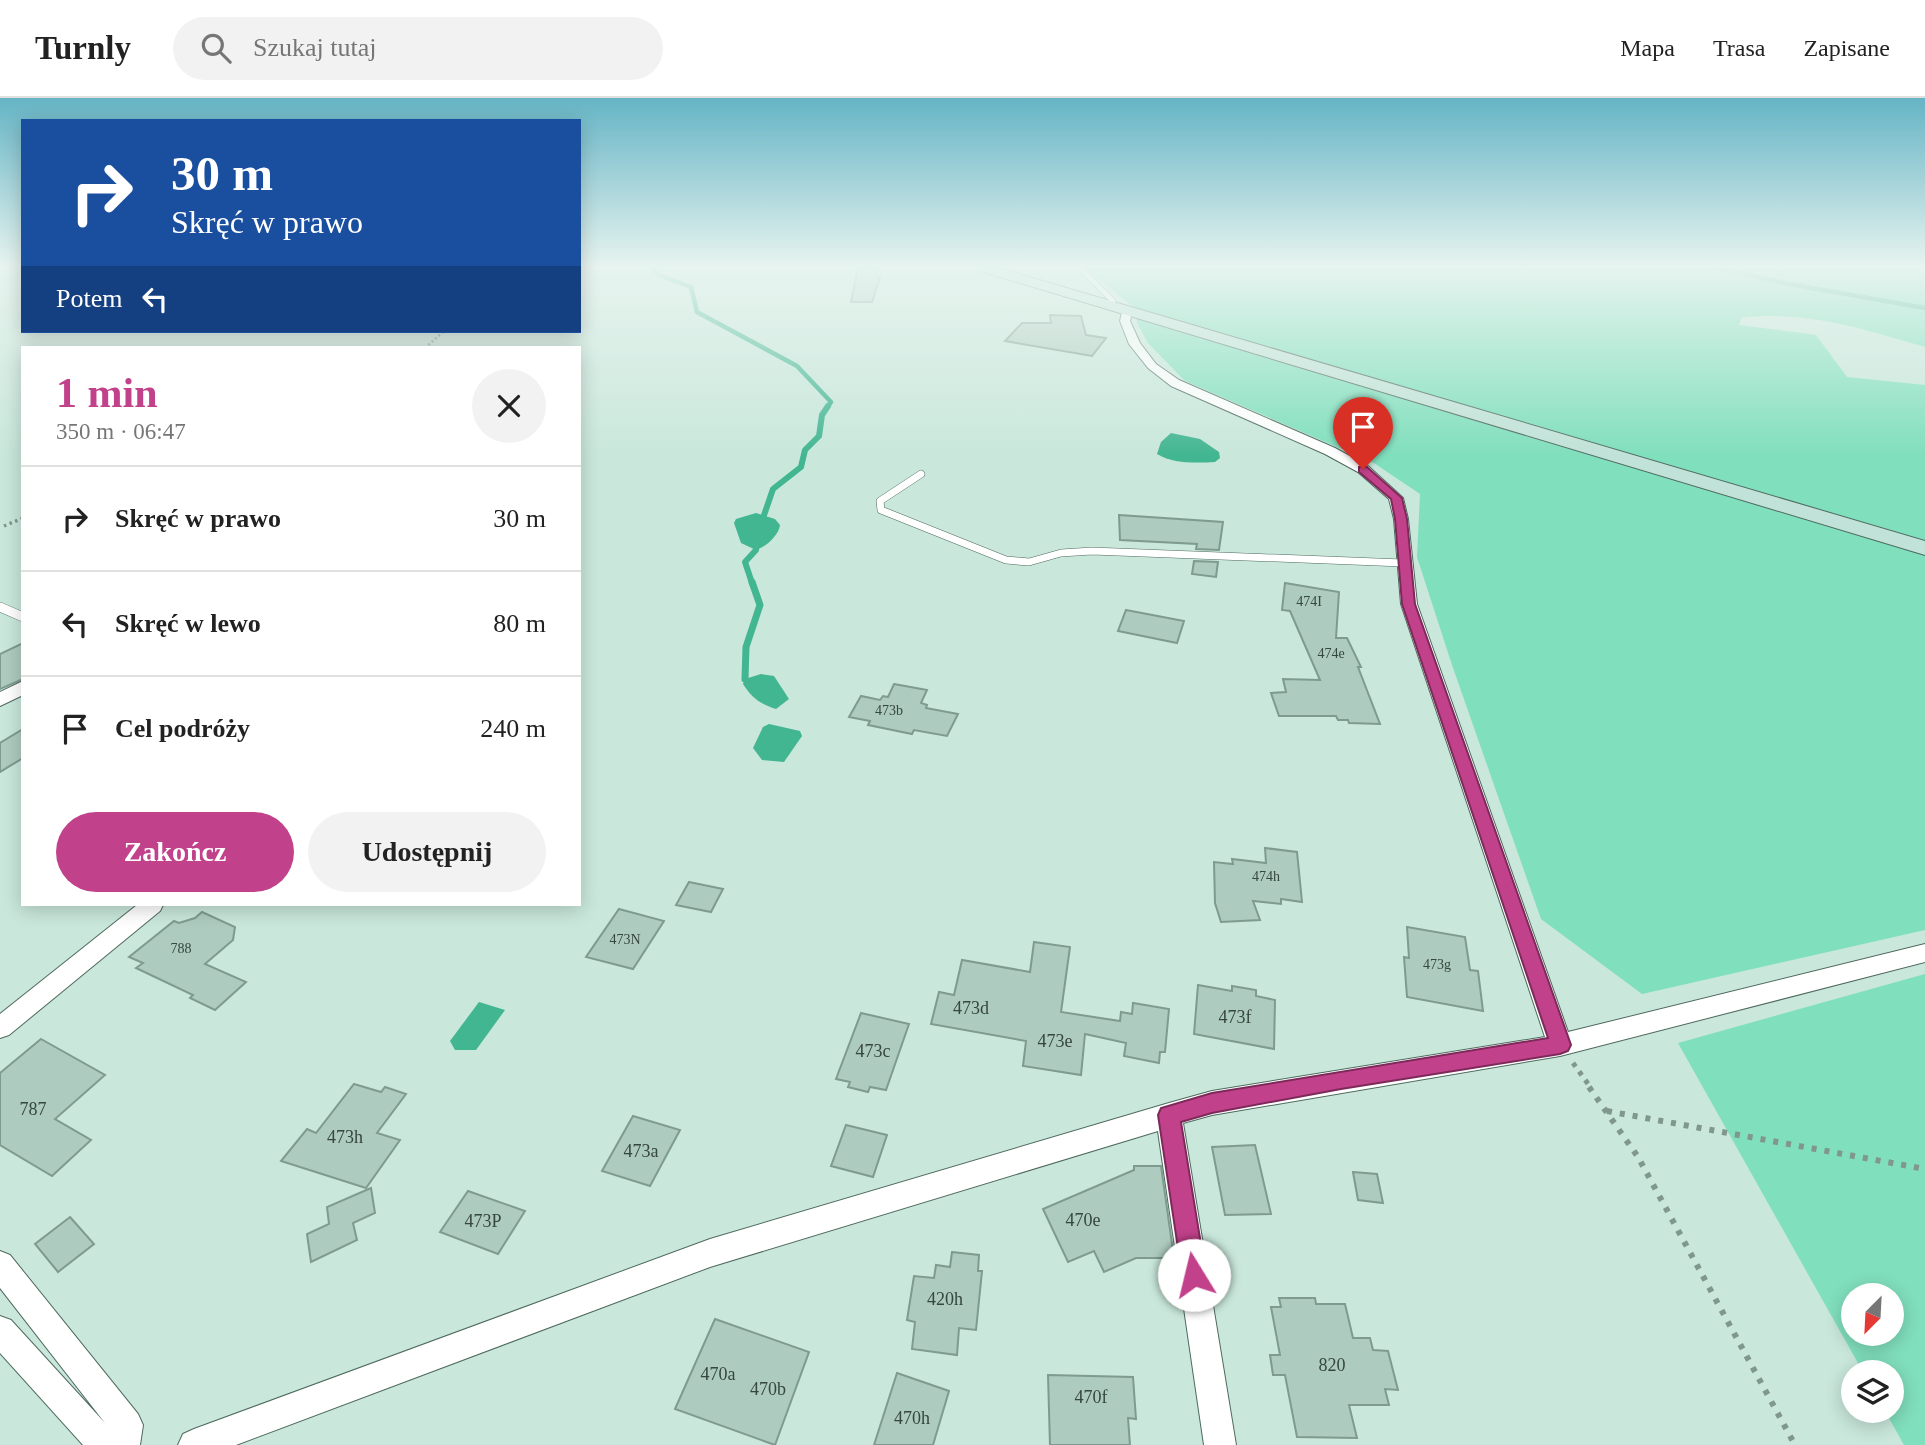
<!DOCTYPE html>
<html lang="pl">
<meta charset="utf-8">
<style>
:root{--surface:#fff;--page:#f2f2f2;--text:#222;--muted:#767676;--line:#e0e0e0;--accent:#c1418a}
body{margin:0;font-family:Georgia,serif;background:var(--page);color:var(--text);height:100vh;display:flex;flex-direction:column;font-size:26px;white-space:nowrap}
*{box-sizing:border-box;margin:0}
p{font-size:23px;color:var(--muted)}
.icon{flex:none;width:38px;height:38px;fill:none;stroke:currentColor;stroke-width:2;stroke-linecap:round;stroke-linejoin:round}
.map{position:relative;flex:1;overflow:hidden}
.side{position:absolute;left:21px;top:248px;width:560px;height:560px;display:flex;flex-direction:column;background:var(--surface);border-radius:0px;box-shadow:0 4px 18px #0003}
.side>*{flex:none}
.guide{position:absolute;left:21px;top:21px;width:560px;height:214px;border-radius:0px;box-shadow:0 4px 18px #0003;background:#1a4fa0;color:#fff;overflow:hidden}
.needle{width:46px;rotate:204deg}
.fabs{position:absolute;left:1841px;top:1185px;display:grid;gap:14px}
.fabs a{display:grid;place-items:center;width:63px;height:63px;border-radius:50%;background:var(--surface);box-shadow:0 4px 18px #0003;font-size:35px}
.pin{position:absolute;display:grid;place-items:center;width:60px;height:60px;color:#fff;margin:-72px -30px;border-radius:50% 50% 50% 0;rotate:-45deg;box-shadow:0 0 7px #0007}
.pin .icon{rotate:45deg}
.me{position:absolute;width:77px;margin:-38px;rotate:351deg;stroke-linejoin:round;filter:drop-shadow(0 0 5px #0008)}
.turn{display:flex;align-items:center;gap:24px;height:147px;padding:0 35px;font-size:32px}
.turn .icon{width:91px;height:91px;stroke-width:2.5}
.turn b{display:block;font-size:49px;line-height:60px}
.then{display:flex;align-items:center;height:66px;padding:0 35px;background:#0003;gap:14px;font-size:26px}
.round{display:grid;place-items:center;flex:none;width:74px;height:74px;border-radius:37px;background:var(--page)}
.headline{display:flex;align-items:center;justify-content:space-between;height:119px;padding:0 35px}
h1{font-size:42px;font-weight:700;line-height:52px;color:var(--accent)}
.action{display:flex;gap:14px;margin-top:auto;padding:14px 35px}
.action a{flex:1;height:80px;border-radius:42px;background:var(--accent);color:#fff;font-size:28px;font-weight:700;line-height:80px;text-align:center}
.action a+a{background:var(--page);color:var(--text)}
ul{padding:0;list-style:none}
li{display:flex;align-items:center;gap:21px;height:105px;padding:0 35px;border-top:2px solid var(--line)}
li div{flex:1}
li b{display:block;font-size:26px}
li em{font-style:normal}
header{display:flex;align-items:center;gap:42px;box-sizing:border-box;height:98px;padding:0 35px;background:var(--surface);border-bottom:2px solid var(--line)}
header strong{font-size:33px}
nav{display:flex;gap:38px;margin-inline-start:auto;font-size:24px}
.search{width:490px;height:63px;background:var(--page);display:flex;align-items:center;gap:18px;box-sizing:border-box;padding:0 24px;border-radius:38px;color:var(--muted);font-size:26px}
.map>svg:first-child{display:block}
.green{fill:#80dfbd;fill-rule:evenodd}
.water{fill:#42b591}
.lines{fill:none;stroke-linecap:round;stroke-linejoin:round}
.stream-far2{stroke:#42b591;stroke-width:4.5}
.stream-far1{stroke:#42b591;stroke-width:6}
.stream{stroke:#42b591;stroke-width:7}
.building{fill:#aecbbf;stroke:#7f9b90;stroke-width:2}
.lane-far2-casing{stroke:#4f6a5f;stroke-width:6}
.lane-far1-casing{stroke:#4f6a5f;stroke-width:8}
.lane-casing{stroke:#4f6a5f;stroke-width:10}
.street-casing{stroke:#4f6a5f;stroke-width:2}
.secondary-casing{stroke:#4f6a5f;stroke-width:2}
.path-far3{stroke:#80978e;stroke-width:2.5;stroke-dasharray:2 2.5;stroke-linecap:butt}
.path-far2{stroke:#80978e;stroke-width:3.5;stroke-dasharray:2.5 3.5;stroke-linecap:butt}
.path-far1{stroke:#80978e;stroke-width:5;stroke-dasharray:4.5 6;stroke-linecap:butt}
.path{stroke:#80978e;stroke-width:6;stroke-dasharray:5 8;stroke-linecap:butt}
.lane-far2{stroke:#fff;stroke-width:5}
.lane-far1{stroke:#fff;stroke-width:7}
.lane{stroke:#fff;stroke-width:9}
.street{fill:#fff;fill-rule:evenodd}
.secondary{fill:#c1e2d8;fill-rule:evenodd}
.route{fill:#c1418a;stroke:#7d2a5a;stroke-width:2}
.labels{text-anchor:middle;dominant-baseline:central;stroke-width:5;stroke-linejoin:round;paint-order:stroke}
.number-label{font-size:14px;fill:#364640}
.near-number-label{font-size:18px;fill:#364640}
</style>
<header>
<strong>Turnly</strong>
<div class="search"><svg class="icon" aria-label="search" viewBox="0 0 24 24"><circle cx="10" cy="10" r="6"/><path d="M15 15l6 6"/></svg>Szukaj tutaj</div>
<nav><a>Mapa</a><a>Trasa</a><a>Zapisane</a></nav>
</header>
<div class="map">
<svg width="1925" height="1347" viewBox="0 0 1925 1347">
<rect width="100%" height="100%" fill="#c9e7db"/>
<g class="green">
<path d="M1085 170H1925V249C1863 231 1807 212 1741 220L1739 227 1816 237 1847 279 1925 287V832L1642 896 1541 821 1452 567 1417 459 1420 396 1374 365 1185 283 1148 245 1137 225 1136 211Z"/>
<path d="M1925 876V1347H1904L1885 1313 1892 1312V1274H1863L1678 945ZM1853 1197H1892V1236H1853Z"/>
</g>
<g class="water">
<path d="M1171 335 1200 341 1219 354 1220 360 1215 364C1196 365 1173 366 1157 356L1161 344Z"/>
<path d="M756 415 775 421 780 427C779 437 766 449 756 452L741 445 734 425 736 421Z"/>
<path d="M761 576 774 578 789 601 776 611C760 606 752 600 743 586L745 581Z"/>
<path d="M769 626 800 633 802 638 784 664 762 662 753 650 763 629Z"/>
<path d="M479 904 505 912 476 952H455L450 943Z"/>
</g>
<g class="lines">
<g class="stream-far2">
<path d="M652 170 659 177 691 189 697 214 797 268 831 304 827 310"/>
<path d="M1718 170 1789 186 1925 210"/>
</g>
<g class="stream-far1">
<path d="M761 426 773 391 801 369 805 352 819 338 822 317 828 308"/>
<path d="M752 485 745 464 756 452 757 442"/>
</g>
<path class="stream" d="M745 581 746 549 760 507 752 484"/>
</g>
<g class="building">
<path d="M858 170H878L877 179H880L872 204H851Z"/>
<path d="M1050 217 1081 218 1086 237 1106 240 1092 258 1005 243 1022 225H1051Z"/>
<path d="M1119 417 1223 424 1219 452 1196 451 1197 446 1120 442Z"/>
<path d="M1194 463 1218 464 1216 479 1192 476Z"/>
<path d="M1285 485 1339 494 1336 540H1347L1361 569H1358L1380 626 1349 625 1348 622H1338L1336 618H1279L1271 595 1286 594 1283 581 1320 582 1290 513 1282 512Z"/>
<path d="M1126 512 1184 523 1177 545 1118 533Z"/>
<path d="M23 545V581L0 591V556Z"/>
<path d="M894 586 927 592 921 605 927 607 926 610 958 616 947 638 914 632 912 636 868 627 870 623 849 619 861 598 880 602 883 598 888 599Z"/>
<path d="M23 631V660L0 674V645Z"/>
<path d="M1265 750 1297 754 1302 804 1281 801V806L1253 803 1260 822 1221 824 1215 805 1214 764 1233 766 1232 761 1266 765Z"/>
<path d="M689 784 723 791 711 814 676 807Z"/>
<path d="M619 811 664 823 633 871 586 859Z"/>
<path d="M202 814 235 829 233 842 205 866 246 884 215 912 190 900 193 897 136 870 143 865 129 859 174 823 179 825 195 820Z"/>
<path d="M1407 829 1465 839 1470 872 1478 873 1483 913 1407 899 1404 859 1409 860Z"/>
<path d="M1034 844 1070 849 1061 914 1120 923 1121 914 1132 916 1133 905 1169 911 1165 954H1160L1159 965 1124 958 1126 945 1085 936 1081 977 1023 968 1026 943 931 926 939 894 954 897 962 862 1030 874Z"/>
<path d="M1198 887 1232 893V888L1256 892V898L1275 902 1274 951 1194 936Z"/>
<path d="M861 915 909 926 886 992 870 989 868 994 848 989 850 984 836 981Z"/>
<path d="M41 941 105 977 55 1021 91 1042 52 1078 0 1047V975Z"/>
<path d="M354 986 381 994 385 989 406 996 377 1035 400 1042 366 1090 281 1063 307 1031 316 1035Z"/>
<path d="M633 1018 680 1032 650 1088 602 1073Z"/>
<path d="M846 1027 887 1037 873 1079 831 1068Z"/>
<path d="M1255 1047 1271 1116 1225 1117 1212 1049Z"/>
<path d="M1134 1068H1161L1174 1160H1136L1104 1174 1094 1153 1068 1164 1043 1111 1134 1072Z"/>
<path d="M1353 1074 1377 1076 1383 1105 1358 1102Z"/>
<path d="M371 1090 375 1115 353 1125 357 1142 311 1164 307 1136 329 1126 327 1109Z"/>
<path d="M468 1093 525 1113 498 1156 440 1134Z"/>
<path d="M70 1119 94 1146 58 1174 35 1146Z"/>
<path d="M952 1154 979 1157 978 1173H982L976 1232 959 1230 957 1257 912 1251 915 1224 907 1222 914 1178 934 1180 936 1167 950 1169Z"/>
<path d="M1279 1200H1315L1316 1206H1345L1353 1240H1370L1373 1252 1388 1253 1398 1292 1385 1291 1389 1307H1349L1357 1340 1297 1339 1285 1277H1273L1270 1257H1280L1271 1209H1281Z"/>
<path d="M715 1221 809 1254 775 1347 675 1311Z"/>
<path d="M897 1275 949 1293 933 1347H874Z"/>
<path d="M1048 1277 1133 1279 1136 1321 1128 1320 1130 1347H1050Z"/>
</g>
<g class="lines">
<defs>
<path id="lane-far2" d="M1080 170 1113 203 1109 209"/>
<path id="lane-far1" d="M921 376 880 403 881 412 1006 462 1029 464 1061 455 1092 453 1403 465"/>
<path id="lane" d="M0 509 23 519"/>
<g id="street">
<path d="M1127 211 1132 214 1130 223 1140 245 1156 266 1179 282 1335 350 1368 368 1403 400 1408 421 1417 506 1568 934 1925 846V864L1560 958 1212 1017 1183 1025 1236 1347H1204L1158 1033 710 1169 236 1347H178L183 1336 194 1331 710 1141 1169 1005 1212 993 1545 939 1401 506 1394 421 1389 401 1358 374 1325 356 1171 288 1148 270 1129 246 1120 223 1122 214Z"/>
<path d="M23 583V597L0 608V594Z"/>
<path d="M137 807H163L160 813 9 937 0 940V916Z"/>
<path d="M0 1153 10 1157 138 1316 143 1327 140 1347H83L0 1255V1218L11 1222 105 1325 0 1190Z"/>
</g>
<path id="secondary" d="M978 170H999L1925 443V457L980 173Z"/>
</defs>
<use href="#lane-far2" class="lane-far2-casing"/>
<use href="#lane-far1" class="lane-far1-casing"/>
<use href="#lane" class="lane-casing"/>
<use href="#street" class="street-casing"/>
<use href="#secondary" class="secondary-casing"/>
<path class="path-far3" d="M425 250 444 233"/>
<path class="path-far2" d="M4 428 23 420"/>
<path class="path-far1" d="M1573 965 1591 990"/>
<g class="path">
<path d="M1589 989 1638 1059 1795 1347"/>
<path d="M1607 1013 1925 1071"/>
</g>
<use href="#lane-far2" class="lane-far2"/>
<use href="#lane-far1" class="lane-far1"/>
<use href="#lane" class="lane"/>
<use href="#street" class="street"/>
<use href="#secondary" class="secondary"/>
</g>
<linearGradient id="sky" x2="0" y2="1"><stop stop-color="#65b4c5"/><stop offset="0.47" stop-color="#e7f4ef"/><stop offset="1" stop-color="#e7f4ef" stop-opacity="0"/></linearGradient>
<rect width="1925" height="358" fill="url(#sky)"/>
<path class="route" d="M1359 369H1367L1402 400 1407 421 1415 506 1571 947 1568 953 1560 956 1341 991 1212 1015 1181 1024 1206 1177 1202 1186 1194 1189 1185 1186 1182 1177 1158 1017 1161 1010 1212 995 1548 940 1402 506 1395 421 1391 401 1359 374Z"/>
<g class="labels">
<g class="number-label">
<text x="1309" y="503">474I</text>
<text x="1331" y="555">474e</text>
<text x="889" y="612">473b</text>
<text x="1266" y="778">474h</text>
<text x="625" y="841">473N</text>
<text x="181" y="850">788</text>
<text x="1437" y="866">473g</text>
</g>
<g class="near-number-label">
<text x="971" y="910">473d</text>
<text x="1235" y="919">473f</text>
<text x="1055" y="943">473e</text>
<text x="873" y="953">473c</text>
<text x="33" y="1011">787</text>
<text x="345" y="1039">473h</text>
<text x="641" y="1053">473a</text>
<text x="1083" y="1122">470e</text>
<text x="483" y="1123">473P</text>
<text x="945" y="1201">420h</text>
<text x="1332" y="1267">820</text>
<text x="718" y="1276">470a</text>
<text x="768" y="1291">470b</text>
<text x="1091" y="1299">470f</text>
<text x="912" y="1320">470h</text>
</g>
</g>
</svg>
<div class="fabs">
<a><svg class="needle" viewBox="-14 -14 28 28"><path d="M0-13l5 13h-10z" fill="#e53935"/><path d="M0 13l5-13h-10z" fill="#767676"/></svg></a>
<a><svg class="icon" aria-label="layers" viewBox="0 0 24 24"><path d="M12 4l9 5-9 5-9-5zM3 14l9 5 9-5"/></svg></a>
</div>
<div class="pin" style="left:1363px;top:371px;background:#d93025"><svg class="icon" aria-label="arrive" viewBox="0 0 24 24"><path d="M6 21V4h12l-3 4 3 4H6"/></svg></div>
<svg class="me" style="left:1194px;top:1177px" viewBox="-20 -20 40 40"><circle r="19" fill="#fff"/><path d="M0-13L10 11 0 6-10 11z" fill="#c1418a"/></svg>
<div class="guide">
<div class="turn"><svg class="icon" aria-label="right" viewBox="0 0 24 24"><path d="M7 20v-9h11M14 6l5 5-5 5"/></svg><div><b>30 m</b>Skręć w prawo</div></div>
<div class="then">Potem<svg class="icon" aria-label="left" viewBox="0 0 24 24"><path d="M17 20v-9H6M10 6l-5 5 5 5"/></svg></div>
</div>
<section class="side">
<div class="headline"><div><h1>1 min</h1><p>350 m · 06:47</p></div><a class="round"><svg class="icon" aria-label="close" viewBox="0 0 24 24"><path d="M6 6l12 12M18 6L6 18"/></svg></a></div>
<ul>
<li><svg class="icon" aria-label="right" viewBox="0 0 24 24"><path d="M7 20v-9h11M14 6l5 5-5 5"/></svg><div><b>Skręć w prawo</b></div><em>30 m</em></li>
<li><svg class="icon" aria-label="left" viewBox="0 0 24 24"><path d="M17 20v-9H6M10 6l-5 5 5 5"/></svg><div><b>Skręć w lewo</b></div><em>80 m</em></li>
<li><svg class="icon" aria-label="arrive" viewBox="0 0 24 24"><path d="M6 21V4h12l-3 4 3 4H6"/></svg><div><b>Cel podróży</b></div><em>240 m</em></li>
</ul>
<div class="action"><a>Zakończ</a><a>Udostępnij</a></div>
</section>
</div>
